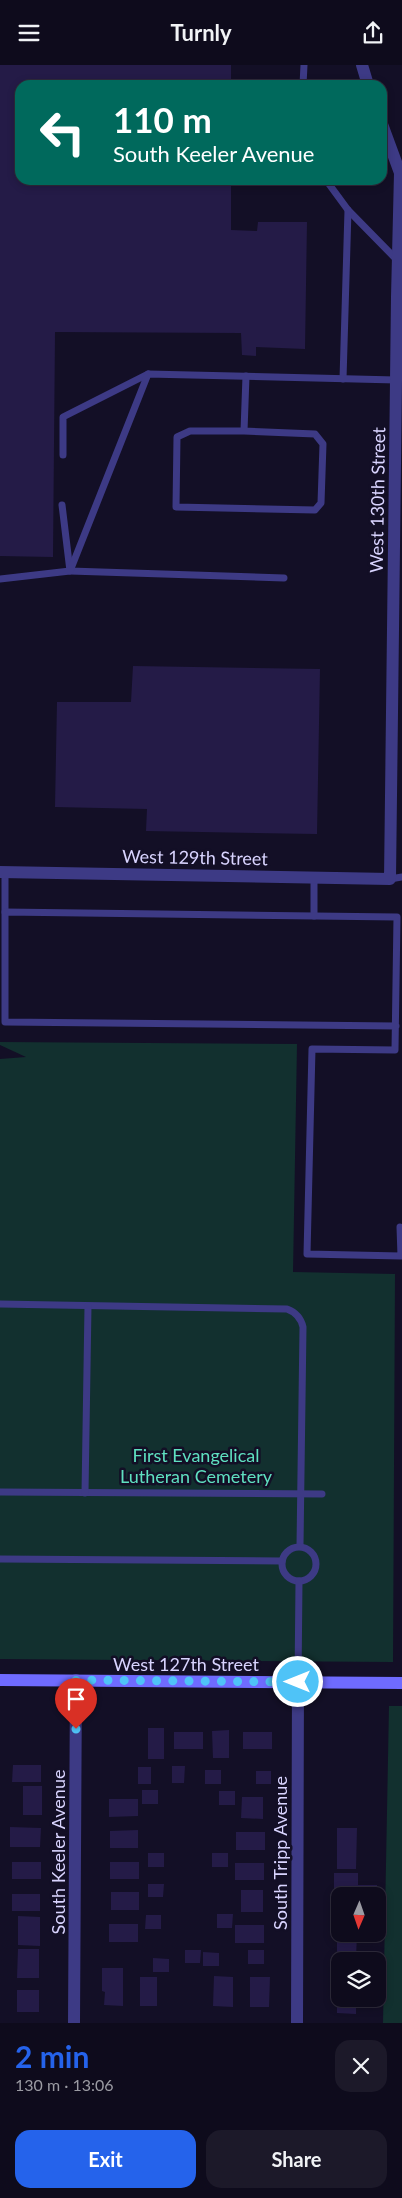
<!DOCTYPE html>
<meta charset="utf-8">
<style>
:root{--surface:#0e0b1c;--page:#1c1929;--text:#f1f3f6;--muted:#9b9ba3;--line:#2e2b3b;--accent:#2563eb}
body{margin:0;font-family:Lato,sans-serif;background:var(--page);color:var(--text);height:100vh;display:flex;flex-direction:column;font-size:19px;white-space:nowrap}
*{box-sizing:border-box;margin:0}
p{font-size:16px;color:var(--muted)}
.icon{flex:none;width:28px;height:28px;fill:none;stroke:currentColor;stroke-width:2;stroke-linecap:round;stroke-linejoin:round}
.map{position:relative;height:1958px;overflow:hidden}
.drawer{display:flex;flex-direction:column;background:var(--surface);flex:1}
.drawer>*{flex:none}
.top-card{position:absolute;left:15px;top:15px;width:372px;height:105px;border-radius:15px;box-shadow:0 2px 8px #0003,0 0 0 1px var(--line);background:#00695c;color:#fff;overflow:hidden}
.needle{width:32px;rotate:182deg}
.fabs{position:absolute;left:331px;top:1822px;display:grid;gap:10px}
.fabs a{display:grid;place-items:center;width:55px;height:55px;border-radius:10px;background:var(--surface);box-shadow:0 2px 8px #0003,0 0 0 1px var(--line);font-size:25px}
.pin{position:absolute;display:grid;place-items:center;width:42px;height:42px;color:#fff;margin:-51px -21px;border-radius:50% 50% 50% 0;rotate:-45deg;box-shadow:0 0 5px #0007}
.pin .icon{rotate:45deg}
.me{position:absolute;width:55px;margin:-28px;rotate:270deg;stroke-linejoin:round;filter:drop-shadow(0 0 4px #0008)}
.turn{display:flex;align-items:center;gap:18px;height:105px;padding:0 15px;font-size:22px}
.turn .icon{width:65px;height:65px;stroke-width:2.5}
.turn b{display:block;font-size:35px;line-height:42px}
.round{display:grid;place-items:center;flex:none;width:52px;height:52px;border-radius:15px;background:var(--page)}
.headline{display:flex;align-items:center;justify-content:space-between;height:85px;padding:0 15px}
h1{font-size:30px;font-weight:700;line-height:38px;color:var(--accent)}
.button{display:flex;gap:10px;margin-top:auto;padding:10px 15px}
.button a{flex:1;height:58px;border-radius:15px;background:var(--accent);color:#fff;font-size:20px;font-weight:700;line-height:58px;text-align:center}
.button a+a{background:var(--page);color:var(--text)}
header{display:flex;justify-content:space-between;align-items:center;height:65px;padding:0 15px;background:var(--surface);font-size:22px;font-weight:700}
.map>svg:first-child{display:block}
.green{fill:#12302f}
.building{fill:#241b47}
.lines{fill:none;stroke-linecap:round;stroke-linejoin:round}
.lane{stroke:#3d3a85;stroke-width:7}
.street{stroke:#3d3a85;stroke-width:12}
.secondary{stroke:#6f6bff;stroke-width:12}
.route{stroke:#4fc3f7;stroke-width:9;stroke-dasharray:0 16.2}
.labels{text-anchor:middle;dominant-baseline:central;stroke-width:5;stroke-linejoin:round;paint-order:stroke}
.street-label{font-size:18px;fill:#d9d4ff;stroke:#130f26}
.park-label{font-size:18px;fill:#5fe0c0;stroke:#130f26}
</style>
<header><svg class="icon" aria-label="menu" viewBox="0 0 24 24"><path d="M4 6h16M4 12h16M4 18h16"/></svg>Turnly<svg class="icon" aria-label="share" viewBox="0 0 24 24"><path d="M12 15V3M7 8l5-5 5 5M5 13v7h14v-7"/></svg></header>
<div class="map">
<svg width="402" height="1958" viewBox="0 0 402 1958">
<rect width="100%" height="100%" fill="#130f26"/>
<g class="green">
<path d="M0 977 297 979 293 1207 395 1209 393 1597 0 1594V994L26 992 0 980Z"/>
<path d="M389 1641H402V1958H383Z"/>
</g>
<g class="building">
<path d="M0 0H231V20H20V115H231V165L257 166 258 157H307L305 284 256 282V291L242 290 241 268 55 267 53 492 0 491Z"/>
<path d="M133 601 320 604 317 769 146 766 147 744 55 742 57 637H131Z"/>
<rect x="148" y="1663" width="16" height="31"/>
<path d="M229 1665V1693H213L212 1666Z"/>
<rect x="174" y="1667" width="29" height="17"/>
<rect x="243" y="1667" width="29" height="17"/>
<path d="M13 1700H41V1717H12Z"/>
<path d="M172 1701H185L184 1718H172Z"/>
<rect x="138" y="1702" width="13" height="17"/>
<rect x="205" y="1705" width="16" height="14"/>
<rect x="256" y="1706" width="15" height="13"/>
<rect x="23" y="1721" width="19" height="29"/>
<rect x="142" y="1725" width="16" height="14"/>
<rect x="219" y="1726" width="16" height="14"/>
<path d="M242 1732H263V1754L241 1753Z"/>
<path d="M109 1734H138V1751L109 1752Z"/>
<path d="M10 1762 41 1763 40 1782H10Z"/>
<path d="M337 1763H357L356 1804H337Z"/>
<path d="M138 1765V1783H110V1766Z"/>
<rect x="236" y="1767" width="29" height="18"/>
<rect x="148" y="1788" width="16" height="14"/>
<rect x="212" y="1788" width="16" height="14"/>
<rect x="12" y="1797" width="29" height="17"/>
<rect x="110" y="1797" width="29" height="17"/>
<rect x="235" y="1798" width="29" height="17"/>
<path d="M334 1808H358V1820H377V1831H340V1841H338V1830H334Z"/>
<path d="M148 1819H164L163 1832H148Z"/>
<rect x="241" y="1825" width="22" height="22"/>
<rect x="111" y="1827" width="28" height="18"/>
<rect x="12" y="1829" width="28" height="17"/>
<path d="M217 1849H233L232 1863H217Z"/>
<path d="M146 1850H161V1864H145Z"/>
<path d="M18 1851 40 1852V1881L18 1880Z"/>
<rect x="109" y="1859" width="29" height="18"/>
<rect x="235" y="1860" width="29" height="18"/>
<path d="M337 1866H340V1869H357L356 1893H337Z"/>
<path d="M18 1884H39V1913H17Z"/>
<path d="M185 1885H201L200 1898H185Z"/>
<rect x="248" y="1885" width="16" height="14"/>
<path d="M203 1887 219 1888V1901H203Z"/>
<path d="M153 1893 169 1894V1907H153Z"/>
<path d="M102 1903H123V1941L104 1940 105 1927 102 1926Z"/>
<path d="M337 1907H340V1934H356V1949L337 1948Z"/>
<path d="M214 1911 233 1912V1942L213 1941Z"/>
<rect x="140" y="1912" width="17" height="29"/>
<path d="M250 1912H270L269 1942H250Z"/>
<rect x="17" y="1925" width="22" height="22"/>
</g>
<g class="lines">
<g class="lane">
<path d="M303 20 304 0"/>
<path d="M326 115 348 145 397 195"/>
<path d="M343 314 348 145"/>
<path d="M244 366 315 369 323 379 321 438 315 445 176 442 177 372 190 366H244L246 311"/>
<path d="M63 390V352L148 309"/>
<path d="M62 440 70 506 284 513"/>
<path d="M0 514 70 506 148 309 396 315"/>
<path d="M314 811V851"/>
<path d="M390 814 402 812"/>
<path d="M5 847V807"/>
<path d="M396 961 5 957V847L397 852 395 985 312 984 307 1189 401 1191 400 1162"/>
<path d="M0 1239 287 1244C295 1247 301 1253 303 1262L300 1481"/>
<path d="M0 1427 322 1429"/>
<path d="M85 1428 88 1241"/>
<circle cx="299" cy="1499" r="17"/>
<path d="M0 1494 282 1496"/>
<path d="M298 1617 299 1516"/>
</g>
<g class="street">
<path d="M362 0 368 20"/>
<path d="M0 807 390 814 397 232 400 108 382 59"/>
<path d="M74 1958 76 1615"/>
<path d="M297 1958 298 1617"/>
</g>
<path class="secondary" d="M0 1615 402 1618"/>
</g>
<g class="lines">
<path class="route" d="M76 1664V1615L298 1617"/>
</g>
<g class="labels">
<g class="street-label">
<text transform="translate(377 435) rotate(-89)">West 130th Street</text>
<text transform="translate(195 792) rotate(1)">West 129th Street</text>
<text x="186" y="1599">West 127th Street</text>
<text transform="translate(58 1787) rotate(-90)">South Keeler Avenue</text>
<text transform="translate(280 1788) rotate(-90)">South Tripp Avenue</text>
</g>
<g class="park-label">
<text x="196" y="1390">First Evangelical<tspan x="196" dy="21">Lutheran Cemetery</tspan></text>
</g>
</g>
</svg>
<div class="fabs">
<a><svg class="needle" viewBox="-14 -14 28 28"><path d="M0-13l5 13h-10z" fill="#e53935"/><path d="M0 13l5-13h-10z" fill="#9b9ba3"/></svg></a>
<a><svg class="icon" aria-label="layers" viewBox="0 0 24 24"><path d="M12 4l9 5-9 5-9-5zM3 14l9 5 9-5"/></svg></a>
</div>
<div class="pin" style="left:76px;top:1664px;background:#d93025"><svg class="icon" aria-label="arrive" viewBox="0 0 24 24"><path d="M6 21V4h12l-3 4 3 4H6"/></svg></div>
<svg class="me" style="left:298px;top:1617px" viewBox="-20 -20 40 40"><circle r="17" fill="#4fc3f7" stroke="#fff" stroke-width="3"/><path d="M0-11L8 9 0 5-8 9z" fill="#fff"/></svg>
<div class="top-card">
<div class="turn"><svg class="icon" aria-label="left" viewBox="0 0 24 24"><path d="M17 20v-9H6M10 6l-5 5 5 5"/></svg><div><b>110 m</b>South Keeler Avenue</div></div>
</div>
</div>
<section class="drawer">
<div class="headline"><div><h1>2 min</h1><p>130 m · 13:06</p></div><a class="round"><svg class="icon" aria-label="close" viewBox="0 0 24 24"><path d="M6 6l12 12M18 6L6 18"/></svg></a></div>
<div class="button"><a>Exit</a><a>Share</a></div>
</section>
